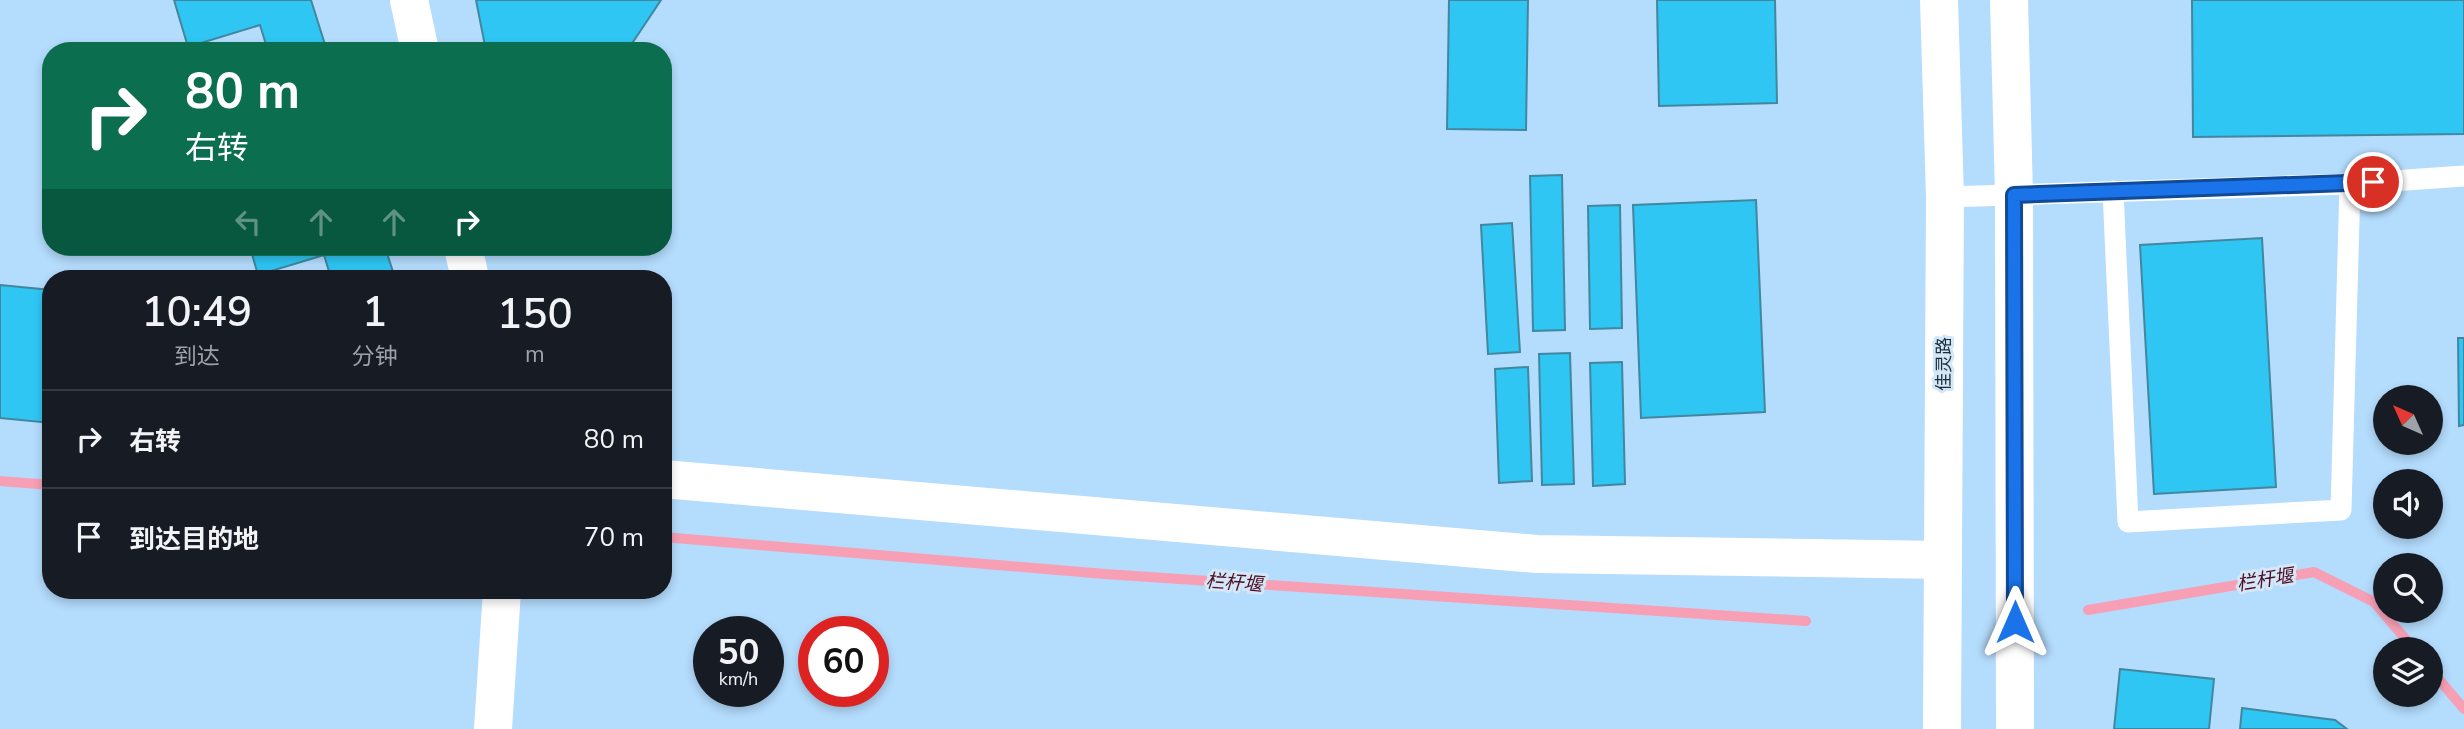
<!DOCTYPE html>
<html lang="zh">
<meta charset="utf-8">
<style>
:root{--surface:#171b24;--page:#20242c;--text:#f1f3f6;--muted:#9ea1a6;--line:#363941}
body{margin:0;font-family:"Nunito Sans","Noto Sans SC",sans-serif;background:var(--page);color:var(--text);height:100vh;display:flex;flex-direction:column;font-size:26px;white-space:nowrap}
*{box-sizing:border-box;margin:0}
p{font-size:23px;color:var(--muted)}
.icon{flex:none;width:38px;height:38px;fill:none;stroke:currentColor;stroke-width:2;stroke-linecap:round;stroke-linejoin:round}
.map{position:relative;flex:1;overflow:hidden}
.sheet{position:absolute;left:42px;top:270px;width:630px;height:329px;display:flex;flex-direction:column;background:var(--surface);border-radius:28px;box-shadow:0 4px 10px #0003}
.sheet>*{flex:none}
.top-card{position:absolute;left:42px;top:42px;width:630px;height:214px;border-radius:28px;box-shadow:0 4px 10px #0003;background:#0b6e4f;color:#fff;overflow:hidden}
.needle{width:46px;rotate:315deg}
.controls{position:absolute;left:2373px;top:385px;display:grid;gap:14px}
.controls a{display:grid;place-items:center;width:70px;height:70px;border-radius:50%;background:var(--surface);box-shadow:0 4px 10px #0003;font-size:35px}
.speed{position:absolute;left:693px;top:616px;display:flex;gap:14px;font-size:35px;font-weight:700;text-align:center}
.speed>*{display:grid;place-content:center;width:91px;height:91px;border-radius:50%;background:var(--surface);box-shadow:0 4px 10px #0003;line-height:1}
.speed small{font-size:18px;font-weight:400}
.speed .limit{border:10px solid #d22;background:#fff;color:#111}
.pin{position:absolute;display:grid;place-items:center;width:60px;height:60px;color:#fff;margin:-30px;border:4px solid #fff;border-radius:50%;box-shadow:0 2px 7px #0007}
.me{position:absolute;width:77px;margin:-38px;rotate:0deg;stroke-linejoin:round;filter:drop-shadow(0 0 5px #0008)}
.turn{display:flex;align-items:center;gap:24px;height:147px;padding:0 28px;font-size:32px}
.turn .icon{width:91px;height:91px;stroke-width:2.5}
.turn b{display:block;font-size:49px;line-height:60px}
.lanes{display:flex;align-items:center;height:66px;padding:0 28px;background:#0003;justify-content:center;gap:35px;direction:ltr}
.lanes .off{opacity:.35}
.eta{display:flex;justify-content:space-evenly;align-items:center;height:119px;text-align:center}
.eta b{font-size:42px;font-weight:600;line-height:49px}
ul{padding:0;list-style:none}
li{display:flex;align-items:center;gap:21px;height:98px;padding:0 28px;border-top:2px solid var(--line)}
li div{flex:1}
li b{display:block;font-size:26px}
li em{font-style:normal}
.map>svg:first-child{display:block}
.lines{fill:none;stroke-linecap:round;stroke-linejoin:round}
.stream{stroke:#f79fb5;stroke-width:10}
.building{fill:#2fc6f3;stroke:#42879f;stroke-width:2}
.lane{stroke:#fff;stroke-width:21}
.street{stroke:#fff;stroke-width:38}
.primary{stroke:#fff;stroke-width:38}
.route-casing{stroke:#114b97;stroke-width:18}
.route{stroke:#1a73e8;stroke-width:12}
.labels{text-anchor:middle;dominant-baseline:central;stroke-width:6;stroke-linejoin:round;paint-order:stroke}
.street-label{font-size:18px;fill:#192d3d;stroke:#d3e7f7}
.water-label{font-size:19px;font-style:italic;fill:#4d0b24;stroke:#d3e7f7}
</style>
<div class="map">
<svg width="2464" height="729" viewBox="0 0 2464 729">
<rect width="100%" height="100%" fill="#b4dcfd"/>
<g class="lines">
<g class="stream">
<path d="M0 481 51 485"/>
<path d="M663 537 1105 574 1806 621"/>
<path d="M2088 610 2314 572 2374 602 2414 649"/>
<path d="M2431 670 2464 709"/>
</g>
</g>
<g class="building">
<path d="M174 0H311L327 51H268L260 25 188 47Z"/>
<path d="M476 0H661L627 51H486Z"/>
<path d="M1449 0H1528L1526 130 1447 129Z"/>
<path d="M1657 0H1775L1777 103 1659 106Z"/>
<path d="M2192 0H2464V134L2193 137Z"/>
<path d="M1562 175 1565 330 1533 331 1530 176Z"/>
<path d="M1756 200 1765 412 1641 418 1633 205Z"/>
<path d="M1620 205 1622 328 1590 329 1588 206Z"/>
<path d="M1512 223 1520 352 1488 354 1481 225Z"/>
<path d="M2262 238 2276 487 2154 494 2140 245Z"/>
<path d="M250 247H385L395 278H331L324 255 258 275Z"/>
<path d="M0 285 51 290V423L0 418Z"/>
<path d="M2458 338H2464V425L2459 426Z"/>
<path d="M1570 353 1574 484 1542 485 1539 354Z"/>
<path d="M1622 362 1625 484 1593 486 1590 363Z"/>
<path d="M1528 367 1532 481 1499 483 1495 369Z"/>
<path d="M2120 669 2214 679 2209 729H2114Z"/>
<path d="M2242 708 2335 720 2347 729H2240Z"/>
</g>
<g class="lines">
<g class="lane">
<path d="M2113 191 2128 522 2341 510 2350 184"/>
<path d="M1945 197 2350 184 2464 176"/>
</g>
<g class="street">
<path d="M409 0 420 51"/>
<path d="M463 247 470 278"/>
<path d="M663 479 1537 554 1943 560"/>
<path d="M493 729 502 590"/>
</g>
<g class="primary">
<path d="M1939 0 1945 197 1942 729"/>
<path d="M2009 0 2014 195 2015 729"/>
</g>
</g>
<g class="lines">
<defs>
<path id="route" d="M2015 622 2014 195 2373 182"/>
</defs>
<use href="#route" class="route-casing"/>
<use href="#route" class="route"/>
</g>
<g class="labels">
<g class="street-label">
<text transform="translate(1944 364) rotate(-90)">佳灵路</text>
</g>
<g class="water-label">
<text transform="translate(2265 580) rotate(-9)">栏杆堰</text>
<text transform="translate(1234 583) rotate(4)">栏杆堰</text>
</g>
</g>
</svg>
<div class="controls">
<a><svg class="needle" viewBox="-14 -14 28 28"><path d="M0-13l5 13h-10z" fill="#e53935"/><path d="M0 13l5-13h-10z" fill="#9ea1a6"/></svg></a>
<a><svg class="icon" aria-label="sound" viewBox="0 0 24 24"><path d="M4 9h4l5-4v14l-5-4H4zM17 9q2 3 0 6"/></svg></a>
<a><svg class="icon" aria-label="search" viewBox="0 0 24 24"><circle cx="10" cy="10" r="6"/><path d="M15 15l6 6"/></svg></a>
<a><svg class="icon" aria-label="layers" viewBox="0 0 24 24"><path d="M12 4l9 5-9 5-9-5zM3 14l9 5 9-5"/></svg></a>
</div>
<div class="speed"><div>50<small>km/h</small></div><div class="limit">60</div></div>
<div class="pin" style="left:2373px;top:182px;background:#d93025"><svg class="icon" aria-label="arrive" viewBox="0 0 24 24"><path d="M6 21V4h12l-3 4 3 4H6"/></svg></div>
<svg class="me" style="left:2015px;top:622px" viewBox="-20 -20 40 40"><path d="M0-17L14 15 0 8-14 15z" fill="#1a73e8" stroke="#fff" stroke-width="4"/></svg>
<div class="top-card">
<div class="turn"><svg class="icon" aria-label="right" viewBox="0 0 24 24"><path d="M7 20v-9h11M14 6l5 5-5 5"/></svg><div><b>80 m</b>右转</div></div>
<div class="lanes"><svg class="icon off" aria-label="left" viewBox="0 0 24 24"><path d="M17 20v-9H6M10 6l-5 5 5 5"/></svg><svg class="icon off" aria-label="ahead" viewBox="0 0 24 24"><path d="M12 20V5M6 11l6-6 6 6"/></svg><svg class="icon off" aria-label="ahead" viewBox="0 0 24 24"><path d="M12 20V5M6 11l6-6 6 6"/></svg><svg class="icon" aria-label="right" viewBox="0 0 24 24"><path d="M7 20v-9h11M14 6l5 5-5 5"/></svg></div>
</div>
<section class="sheet">
<div class="eta">
<div><b>10:49</b><p>到达</p></div>
<div><b>1</b><p>分钟</p></div>
<div><b>150</b><p>m</p></div>
</div>
<ul>
<li><svg class="icon" aria-label="right" viewBox="0 0 24 24"><path d="M7 20v-9h11M14 6l5 5-5 5"/></svg><div><b>右转</b></div><em>80 m</em></li>
<li><svg class="icon" aria-label="arrive" viewBox="0 0 24 24"><path d="M6 21V4h12l-3 4 3 4H6"/></svg><div><b>到达目的地</b></div><em>70 m</em></li>
</ul>
</section>
</div>
